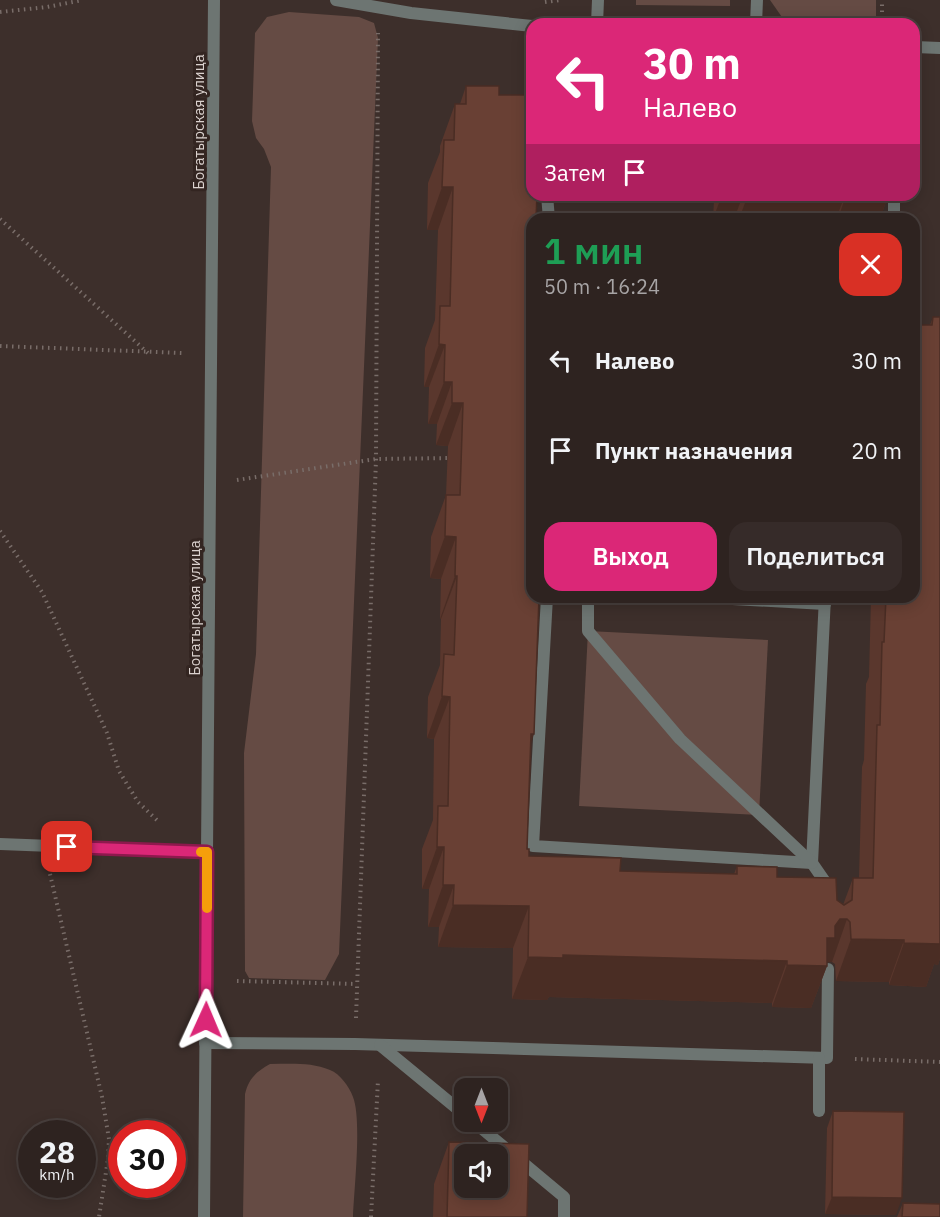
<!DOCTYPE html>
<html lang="ru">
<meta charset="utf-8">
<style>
:root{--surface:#2e2320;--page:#362b29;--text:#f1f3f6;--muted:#a7a4a5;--line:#49403e;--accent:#db2777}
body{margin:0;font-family:"IBM Plex Sans",sans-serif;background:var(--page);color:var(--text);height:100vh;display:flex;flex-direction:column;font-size:22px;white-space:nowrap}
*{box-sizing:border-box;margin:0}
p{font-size:20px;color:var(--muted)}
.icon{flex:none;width:33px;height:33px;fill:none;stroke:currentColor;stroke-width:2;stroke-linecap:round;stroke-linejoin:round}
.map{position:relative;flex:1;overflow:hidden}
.sheet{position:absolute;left:526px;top:213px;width:394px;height:390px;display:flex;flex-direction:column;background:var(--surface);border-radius:18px;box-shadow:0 3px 15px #0003,0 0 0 2px var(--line)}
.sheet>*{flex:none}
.top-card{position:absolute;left:526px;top:18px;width:394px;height:183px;border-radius:18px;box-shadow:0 3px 15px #0003,0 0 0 2px var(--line);background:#db2777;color:#fff;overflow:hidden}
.needle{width:39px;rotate:180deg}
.fabs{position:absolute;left:454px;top:1078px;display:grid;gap:12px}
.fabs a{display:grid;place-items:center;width:54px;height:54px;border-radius:12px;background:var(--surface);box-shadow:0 3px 15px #0003,0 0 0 2px var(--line);font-size:30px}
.speed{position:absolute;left:18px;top:1120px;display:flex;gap:12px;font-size:30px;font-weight:700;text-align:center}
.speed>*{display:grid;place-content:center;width:78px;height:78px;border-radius:50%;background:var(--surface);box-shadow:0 3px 15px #0003,0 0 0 2px var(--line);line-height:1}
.speed small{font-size:15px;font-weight:400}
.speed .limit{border:9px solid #d22;background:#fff;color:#111}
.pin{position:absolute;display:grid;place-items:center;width:51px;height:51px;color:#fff;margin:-26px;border-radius:12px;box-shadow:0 3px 9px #0006}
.me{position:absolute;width:66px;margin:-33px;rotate:1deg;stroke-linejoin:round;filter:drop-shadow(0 0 4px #0008)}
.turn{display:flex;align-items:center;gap:21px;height:126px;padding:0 18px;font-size:27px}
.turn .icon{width:78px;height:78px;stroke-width:2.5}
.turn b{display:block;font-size:42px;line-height:51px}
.then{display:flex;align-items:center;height:57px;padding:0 18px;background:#0003;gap:12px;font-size:22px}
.round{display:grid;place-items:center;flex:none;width:63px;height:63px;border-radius:18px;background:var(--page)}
.head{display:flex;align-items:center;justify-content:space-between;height:102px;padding:0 18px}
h1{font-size:36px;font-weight:600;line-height:45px;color:#1e9e55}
.primary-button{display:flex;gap:12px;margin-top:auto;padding:12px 18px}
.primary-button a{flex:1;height:69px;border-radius:18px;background:var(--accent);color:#fff;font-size:24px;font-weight:600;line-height:69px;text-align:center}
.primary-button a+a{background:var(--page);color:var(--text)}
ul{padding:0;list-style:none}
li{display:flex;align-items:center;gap:18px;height:90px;padding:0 18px}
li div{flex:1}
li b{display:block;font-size:22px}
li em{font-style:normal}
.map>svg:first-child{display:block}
.green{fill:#654b44}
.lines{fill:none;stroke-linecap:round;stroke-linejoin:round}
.path{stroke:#796d69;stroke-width:4;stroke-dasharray:1.5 4.5;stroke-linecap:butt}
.lane{stroke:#6d7572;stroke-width:12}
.street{stroke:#6d7572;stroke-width:12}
.wall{fill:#5a372d}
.shaded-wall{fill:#4a2d24}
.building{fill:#694034;stroke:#4a2d24;stroke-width:1.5;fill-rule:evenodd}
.route-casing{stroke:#8e194d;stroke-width:15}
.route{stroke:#db2777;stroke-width:10}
.slow{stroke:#f59e0b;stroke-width:10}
.labels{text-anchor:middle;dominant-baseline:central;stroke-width:6;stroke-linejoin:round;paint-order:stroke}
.street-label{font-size:15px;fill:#dbd2cf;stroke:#332521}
</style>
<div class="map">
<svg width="940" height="1217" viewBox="0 0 940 1217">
<rect width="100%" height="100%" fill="#3d2f2b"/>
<g class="green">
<path d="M636 0H730V6L636 5Z"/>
<path d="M770 0H876V23L784 20Z"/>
<path d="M289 12 359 17 374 23 378 38 339 954 325 980 249 978 245 971 244 753 256 654 271 167 264 149 256 138 252 121 255 33 267 17Z"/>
<path d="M588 631 768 640 759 815 579 806Z"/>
<path d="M270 1064C290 1064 311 1062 330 1070 340 1074 349 1086 353 1097 362 1119 354 1190 353 1217H243L245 1094C249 1078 256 1072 270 1064Z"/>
</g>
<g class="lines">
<g class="path">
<path d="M545 2 560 0"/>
<path d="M0 12 47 7 83 0"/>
<path d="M882 24V0"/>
<path d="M0 219 148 353"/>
<path d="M0 346 183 353"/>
<path d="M237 480 376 459 452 458"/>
<path d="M0 531 42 592 107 733 119 771 138 802 160 823"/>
<path d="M50 874 102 1097 109 1139 108 1159 99 1217"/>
<path d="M237 981 357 984"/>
<path d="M356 1018 376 459 378 33"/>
<path d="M855 1059 940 1062"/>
<path d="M371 1217 378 1080"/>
</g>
<g class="lane">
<path d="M336 0 411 13 532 26"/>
<path d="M597 24 598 0"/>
<path d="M756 24 757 0"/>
<path d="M915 47 940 48"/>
<path d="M547 195 549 219"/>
<path d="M0 844 207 852"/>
<path d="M812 863 830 889"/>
<path d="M205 1043 355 1044 827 1058 828 969"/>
<path d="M380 1045 465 1115"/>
<path d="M819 1058V1111"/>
<path d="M474 1122 564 1197V1217"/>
</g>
<g class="street">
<path d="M894 219V195"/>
<path d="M547 597 533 846 812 863 825 597"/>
<path d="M588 597V631L680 739 812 863"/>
<path d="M696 597 825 604"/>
<path d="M204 1217 214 0"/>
</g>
</g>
<g class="wall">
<path d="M466 86 499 95 532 195H539L537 196 532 219 531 308 527 317 525 428 530 744 527 849 529 856 620 871 734 874 737 866 777 877 837 900 843 905 853 878H859L862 767 864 760 866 684 869 677 871 597H915L930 325 933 317H940V958L938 965 934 964 926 987 889 985V982L836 981 835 964 832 962H827V966L811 1008 772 1007V1003L549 997 547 1000 512 999 513 948 438 947 439 927H428L429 889H422V849L433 820 434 739 427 738 428 697 440 665 441 619H440L441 579 430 578 431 537 446 495 448 446 436 445 437 424H428L429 387H424L425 348 435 320 438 230H427L428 183 440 152V146L455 104H460Z"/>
<path d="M555 195H887V199L880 219H713L714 200 555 196Z"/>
<path d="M833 1111 896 1215 825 1214 827 1128Z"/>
<path d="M449 1142 527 1217H433L434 1184Z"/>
<path d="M903 1203 940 1217H897Z"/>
</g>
<g class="shaded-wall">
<path d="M442 187H453L438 230H427Z"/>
<path d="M556 195H716L714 200 555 196Z"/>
<path d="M722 195H743L734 219H713Z"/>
<path d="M748 195H845L836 219H739Z"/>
<path d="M845 198 887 199 880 219H838Z"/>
<path d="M439 344 445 345 429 387H424Z"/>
<path d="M444 382H452L437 424H428Z"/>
<path d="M452 403H463L448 446 436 445Z"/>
<path d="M445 536 456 537 441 579 430 578Z"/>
<path d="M455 576H457L441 619H440Z"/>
<path d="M442 696 450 697 434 739 427 738Z"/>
<path d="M531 734H534L519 776Z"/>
<path d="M437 847H444L429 889H422Z"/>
<path d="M443 885H454L439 927H428Z"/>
<path d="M453 905 529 906 513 948 438 947Z"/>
<path d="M840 919H847L832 962H826L827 966 811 1008 772 1007 787 965 827 938Z"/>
<path d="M940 927V958L938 965 934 964 926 987 889 985 904 943Z"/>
<path d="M851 939 904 940 889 982 836 981Z"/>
<path d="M563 955 787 961 772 1003 549 997 547 1000 512 999 528 957Z"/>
<path d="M832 1197 902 1198 896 1215 825 1214Z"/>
</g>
<g class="building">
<path d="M466 86H499V95H532V195H537L536 219H532L531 308H528L525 428 532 429V597H539L534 734H531L527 849H529V856L621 858 620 871 737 874V866L777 867V877L836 878 837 900 844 905 852 900 853 878H873L877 725H880L882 642H884L886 597H915V325H932L933 317H940V944L904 943V940L851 939 850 922 847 919H840L835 926V938H827V966L787 965V961L563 955V958L528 957 529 906 453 905 454 885H443L444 847H437L438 806H448L450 697 442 696 444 654 454 655 457 576H455L456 537 445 536 446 495H460L463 403H452V382H444L445 345 439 344 440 306H450L453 187H442L444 140H454L455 104H466Z"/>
<path d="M846 195H887V199L845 198Z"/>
<path d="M833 1111 904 1112 902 1198 832 1197Z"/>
<path d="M449 1142 529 1144 527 1217H447ZM465 1155H498V1188H465Z"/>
<path d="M903 1203 940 1204V1217H902Z"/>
</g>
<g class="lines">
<defs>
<path id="route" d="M67 847 207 852 206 1020"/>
</defs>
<use href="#route" class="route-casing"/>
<use href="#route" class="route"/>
<path class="slow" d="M201 852H207V908"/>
</g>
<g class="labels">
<g class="street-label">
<text transform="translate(198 122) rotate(-90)">Богатырская улица</text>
<text transform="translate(194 608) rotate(-90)">Богатырская улица</text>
</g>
</g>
</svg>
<div class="fabs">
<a><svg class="needle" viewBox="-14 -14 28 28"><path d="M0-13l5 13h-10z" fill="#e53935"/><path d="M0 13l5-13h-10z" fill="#a7a4a5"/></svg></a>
<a><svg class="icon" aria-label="sound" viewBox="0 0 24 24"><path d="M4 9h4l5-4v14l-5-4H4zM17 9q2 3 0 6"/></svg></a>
</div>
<div class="speed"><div>28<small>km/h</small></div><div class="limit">30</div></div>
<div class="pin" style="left:67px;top:847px;background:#d93025"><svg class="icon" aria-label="arrive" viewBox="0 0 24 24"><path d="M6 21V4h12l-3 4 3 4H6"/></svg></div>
<svg class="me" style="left:206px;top:1020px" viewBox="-20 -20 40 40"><path d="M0-17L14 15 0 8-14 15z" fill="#db2777" stroke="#fff" stroke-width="4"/></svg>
<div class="top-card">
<div class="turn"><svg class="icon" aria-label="left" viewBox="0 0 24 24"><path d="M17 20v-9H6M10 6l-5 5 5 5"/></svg><div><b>30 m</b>Налево</div></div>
<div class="then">Затем<svg class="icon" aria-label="arrive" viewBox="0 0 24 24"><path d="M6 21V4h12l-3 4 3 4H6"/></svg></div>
</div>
<section class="sheet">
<div class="head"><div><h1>1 мин</h1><p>50 m · 16:24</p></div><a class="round" style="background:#d93025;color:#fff"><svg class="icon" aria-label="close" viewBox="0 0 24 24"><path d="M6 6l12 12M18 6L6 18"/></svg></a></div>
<ul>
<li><svg class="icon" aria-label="left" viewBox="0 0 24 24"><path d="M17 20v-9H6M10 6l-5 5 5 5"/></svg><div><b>Налево</b></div><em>30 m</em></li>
<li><svg class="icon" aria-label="arrive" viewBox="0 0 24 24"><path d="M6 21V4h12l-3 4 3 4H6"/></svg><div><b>Пункт назначения</b></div><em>20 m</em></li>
</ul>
<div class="primary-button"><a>Выход</a><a>Поделиться</a></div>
</section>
</div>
